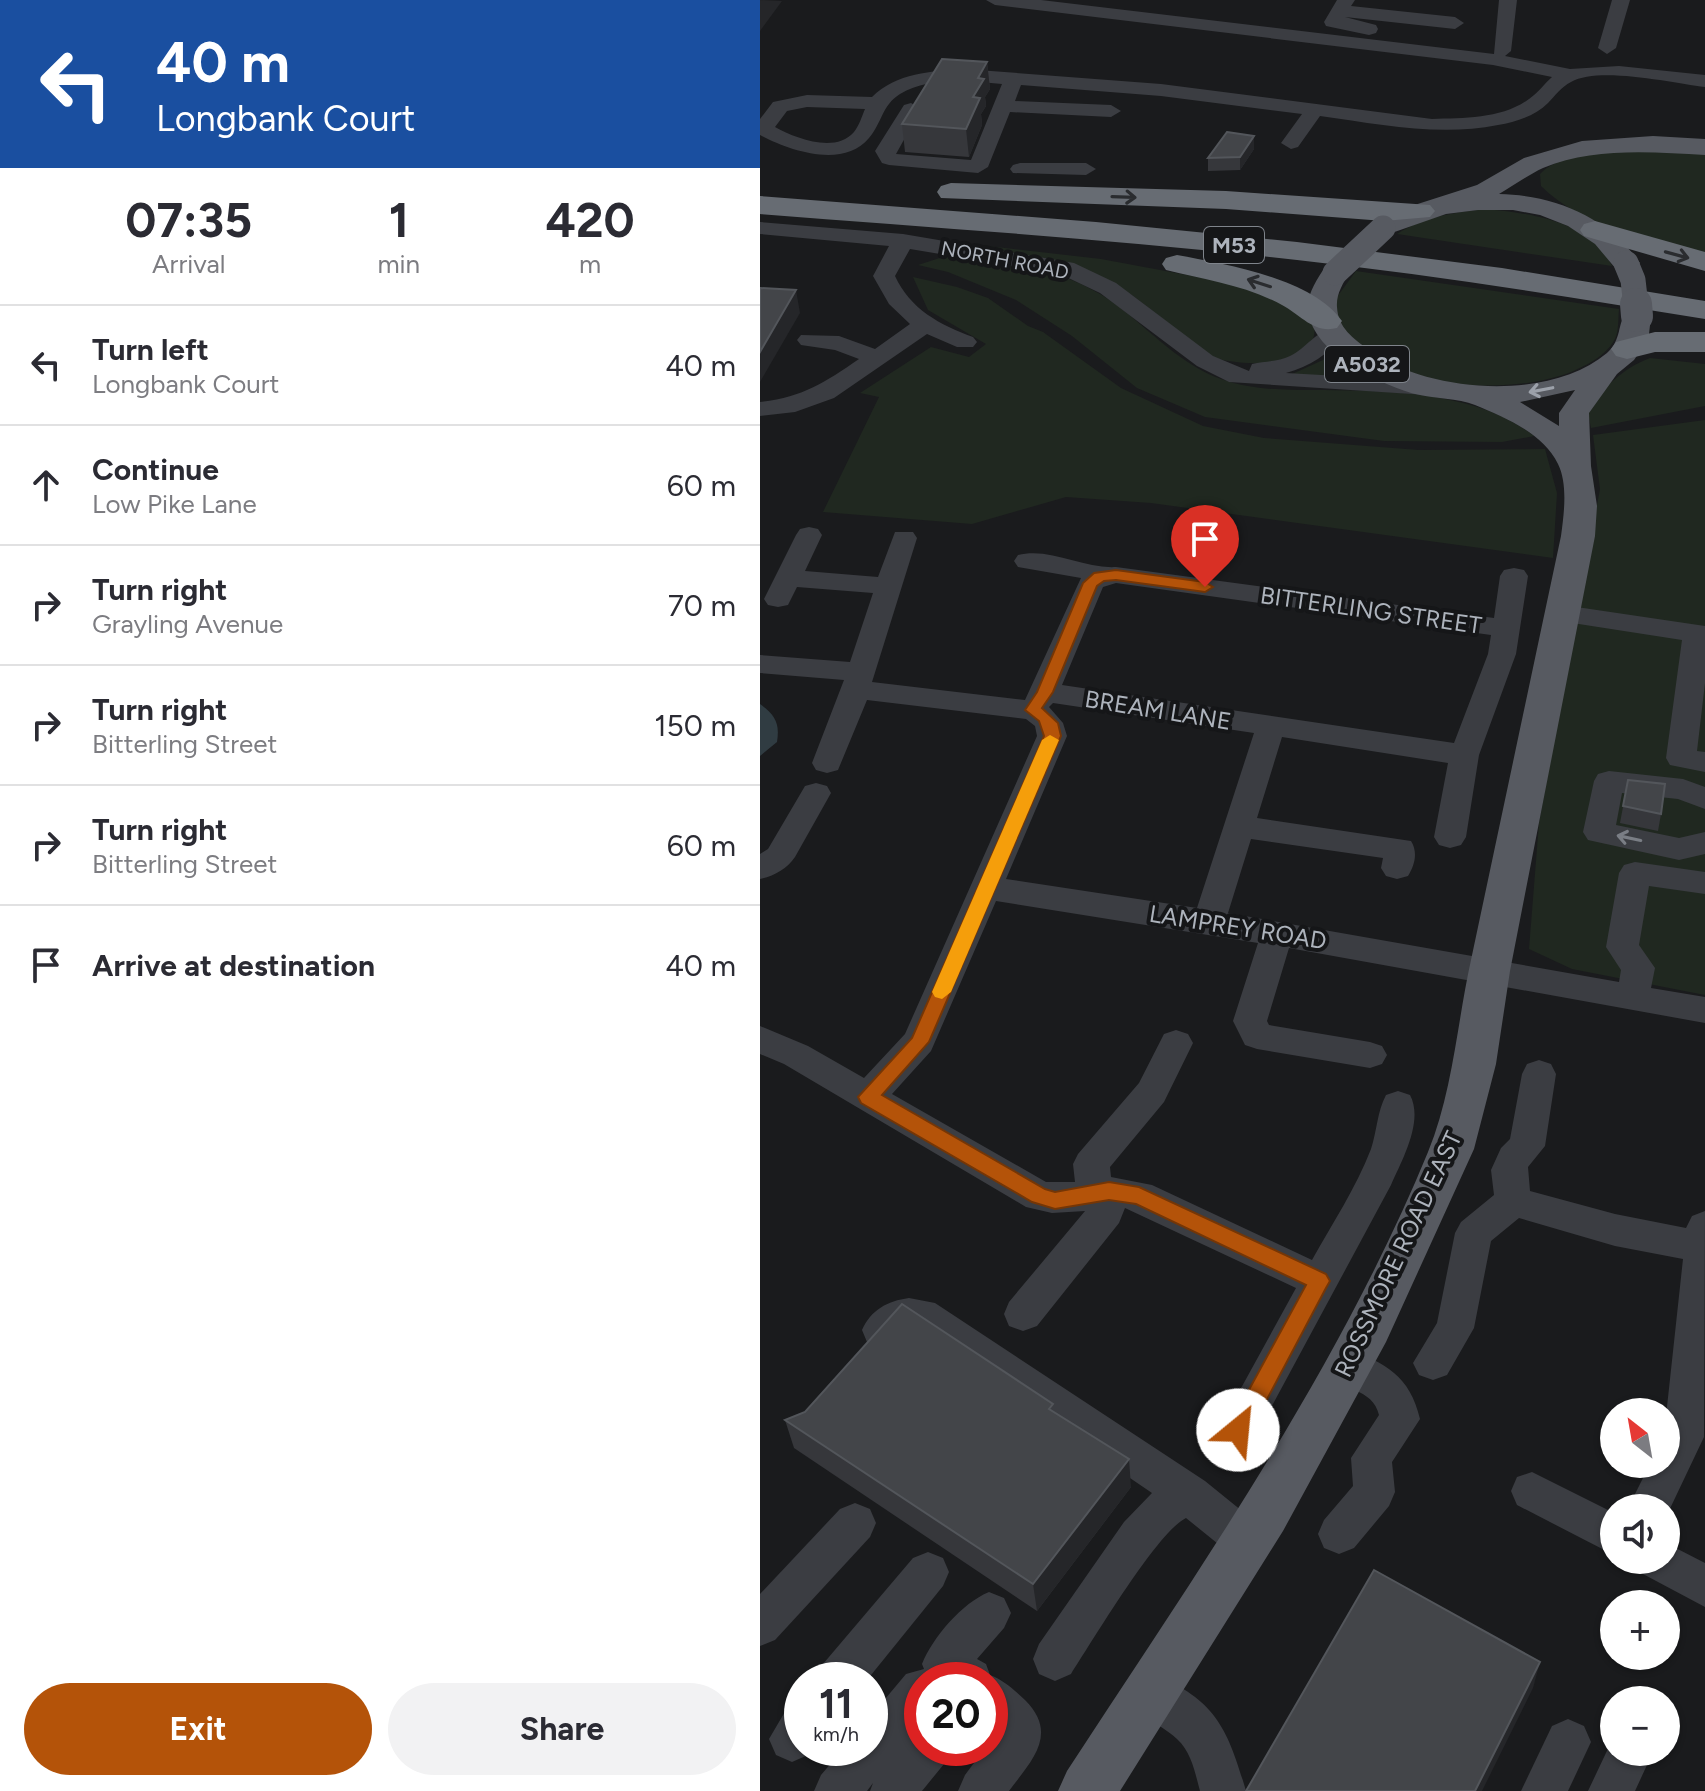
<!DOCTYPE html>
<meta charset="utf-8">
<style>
:root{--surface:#fff;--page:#f2f2f3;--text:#2b2b33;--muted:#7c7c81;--line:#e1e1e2;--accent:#b45309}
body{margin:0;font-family:Figtree,sans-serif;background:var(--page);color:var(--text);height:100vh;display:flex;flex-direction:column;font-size:30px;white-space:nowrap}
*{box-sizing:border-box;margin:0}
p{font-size:26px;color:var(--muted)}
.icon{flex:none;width:44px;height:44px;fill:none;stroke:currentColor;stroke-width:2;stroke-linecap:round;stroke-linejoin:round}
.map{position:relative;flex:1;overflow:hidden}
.side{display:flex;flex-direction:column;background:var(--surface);width:760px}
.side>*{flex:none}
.guide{background:#1a4fa0;color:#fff;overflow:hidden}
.needle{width:52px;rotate:329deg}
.tools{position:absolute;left:840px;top:1398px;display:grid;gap:16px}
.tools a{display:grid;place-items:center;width:80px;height:80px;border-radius:50%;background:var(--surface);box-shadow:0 2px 6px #0004;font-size:40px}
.speed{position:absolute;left:24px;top:1662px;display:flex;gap:16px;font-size:40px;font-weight:700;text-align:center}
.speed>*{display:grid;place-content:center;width:104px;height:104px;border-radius:50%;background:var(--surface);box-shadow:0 2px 6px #0004;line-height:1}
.speed small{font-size:20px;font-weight:400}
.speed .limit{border:12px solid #d22;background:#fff;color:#111}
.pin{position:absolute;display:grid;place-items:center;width:68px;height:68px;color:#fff;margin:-82px -34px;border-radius:50% 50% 50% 0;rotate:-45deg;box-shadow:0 0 8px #0007}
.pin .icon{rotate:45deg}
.me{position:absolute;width:88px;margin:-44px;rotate:28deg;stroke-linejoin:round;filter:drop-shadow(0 0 6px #0008)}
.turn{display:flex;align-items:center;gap:28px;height:168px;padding:0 24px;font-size:36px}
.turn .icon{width:104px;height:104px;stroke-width:2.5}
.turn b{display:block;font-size:56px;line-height:68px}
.eta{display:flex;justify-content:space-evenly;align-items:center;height:136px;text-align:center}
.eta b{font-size:48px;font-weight:700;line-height:56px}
.cta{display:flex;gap:16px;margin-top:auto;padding:16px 24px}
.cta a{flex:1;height:92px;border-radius:48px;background:var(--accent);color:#fff;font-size:32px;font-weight:700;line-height:92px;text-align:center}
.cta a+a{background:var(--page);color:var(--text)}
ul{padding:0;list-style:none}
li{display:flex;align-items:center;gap:24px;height:120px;padding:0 24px;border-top:2px solid var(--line)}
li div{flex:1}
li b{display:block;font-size:30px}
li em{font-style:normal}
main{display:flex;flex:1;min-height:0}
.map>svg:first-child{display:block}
.green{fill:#202820}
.water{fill:#303c42}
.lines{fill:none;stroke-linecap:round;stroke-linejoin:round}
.minor{fill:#3b3d42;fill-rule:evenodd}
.major{fill:#575a61;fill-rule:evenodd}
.highway{fill:#676c73;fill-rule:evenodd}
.major-bridge-far1{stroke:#575a61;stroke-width:25}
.major-bridge{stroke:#575a61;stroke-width:32}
.wall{fill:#36373b}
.shaded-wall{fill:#252629}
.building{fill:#434549;stroke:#53565b;stroke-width:2}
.oneway{stroke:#2a2c2f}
.oneway2{stroke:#9ca1aa}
.oneway3{stroke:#7a7e85}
.route{fill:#b45309;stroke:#753606;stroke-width:2}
.slow{fill:#f59e0b}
.labels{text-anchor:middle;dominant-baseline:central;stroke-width:8;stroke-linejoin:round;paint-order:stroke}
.far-street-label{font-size:20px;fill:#adb3bc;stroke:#151618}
.shield{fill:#151618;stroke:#7f848b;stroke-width:2}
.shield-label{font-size:22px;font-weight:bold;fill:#adb3bc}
.street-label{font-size:24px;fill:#adb3bc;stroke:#151618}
</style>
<main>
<section class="side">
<div class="guide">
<div class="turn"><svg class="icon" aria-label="left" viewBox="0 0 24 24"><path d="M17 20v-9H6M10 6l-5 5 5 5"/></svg><div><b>40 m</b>Longbank Court</div></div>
</div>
<div class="eta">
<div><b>07:35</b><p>Arrival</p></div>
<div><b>1</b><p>min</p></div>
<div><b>420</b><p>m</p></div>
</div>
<ul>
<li><svg class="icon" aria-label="left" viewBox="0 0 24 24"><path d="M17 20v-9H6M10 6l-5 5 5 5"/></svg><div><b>Turn left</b><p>Longbank Court</p></div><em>40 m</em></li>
<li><svg class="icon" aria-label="ahead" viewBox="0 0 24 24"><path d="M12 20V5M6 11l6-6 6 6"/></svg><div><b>Continue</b><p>Low Pike Lane</p></div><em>60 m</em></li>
<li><svg class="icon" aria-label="right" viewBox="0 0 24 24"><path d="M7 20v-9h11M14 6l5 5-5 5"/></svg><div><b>Turn right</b><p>Grayling Avenue</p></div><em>70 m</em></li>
<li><svg class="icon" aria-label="right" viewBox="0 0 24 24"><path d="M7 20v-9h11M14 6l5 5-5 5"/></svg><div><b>Turn right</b><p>Bitterling Street</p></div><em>150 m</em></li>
<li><svg class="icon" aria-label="right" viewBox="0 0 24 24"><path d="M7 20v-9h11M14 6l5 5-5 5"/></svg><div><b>Turn right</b><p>Bitterling Street</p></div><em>60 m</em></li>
<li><svg class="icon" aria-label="arrive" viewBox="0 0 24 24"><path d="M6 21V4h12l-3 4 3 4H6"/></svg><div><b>Arrive at destination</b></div><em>40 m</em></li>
</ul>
<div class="cta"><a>Exit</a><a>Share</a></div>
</section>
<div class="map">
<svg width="945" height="1791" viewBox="0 0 945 1791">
<rect width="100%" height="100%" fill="#1a1b1d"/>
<g class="green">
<path d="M854 151 945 152V253C890 239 823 228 781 186L780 174C798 155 829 155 854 151Z"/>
<path d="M725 209C769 213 831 221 852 266L637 234C665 216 693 213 725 209Z"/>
<path d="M193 242 341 259 502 289 554 324C562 370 480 367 452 357L372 295 283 258Z"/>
<path d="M192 254C248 259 312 271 358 306 392 332 421 365 461 379 494 391 530 390 564 390 632 391 718 392 774 436L742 442 624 441 445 417 377 388 312 336 256 300 188 272 158 265Z"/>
<path d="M596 271 859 309C858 319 859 331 855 339 846 356 827 365 811 372 747 397 627 390 583 330 578 323 576 310 574 301Z"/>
<path d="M153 277 197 287 228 298 268 326 283 332 361 388 443 426 504 438 659 450 785 449 797 493 793 558 391 503 306 497 212 524 63 512 119 397 100 393 171 347 209 357 226 344 168 310Z"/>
<path d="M572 350 596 369 624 381 530 375 563 360Z"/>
<path d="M890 358 945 364V406L831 428 827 408C845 387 863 368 890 358Z"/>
<path d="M945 420V995L812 969 769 949 779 823 840 489 833 435Z"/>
</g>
<path class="water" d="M0 704C15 715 20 723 17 742L0 756Z"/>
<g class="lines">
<g class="minor">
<path d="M226 0H281L734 54 739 0H757L751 51 745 56 810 69 859 66 945 75V87C912 83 839 66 811 82 801 87 795 96 788 103 775 116 756 122 738 125 679 137 619 124 560 116L538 147 531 149 521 143 542 114 401 96 261 85 255 101 351 105 361 111 351 117 250 112 228 167 218 173 129 165 122 163 115 151 144 105 151 103 161 109 136 154 211 160 242 84C209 81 170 76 140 94 122 105 122 123 109 138 84 169 29 151 0 135V119L13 102 47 95 112 97C136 73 172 71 204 69L401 84 672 119C705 118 742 119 769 99 778 93 784 84 792 77L733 65 235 5ZM47 107 105 109C102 116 99 126 94 132 75 154 35 138 15 127L27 111Z"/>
<path d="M577 0H595L591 6 695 17 704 23 695 29 585 17 616 25 618 29 616 33 609 35 566 26 564 22Z"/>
<path d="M852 0H870L856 48 847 54 838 48Z"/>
<path d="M260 163H326L336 169 326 175 253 173 250 169 253 165Z"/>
<path d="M0 222 143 234 314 263 356 283 453 356 489 371 492 364C505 361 518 362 530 356 548 348 559 325 579 330L583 335C568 355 550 366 526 373L667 381 676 383 679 388 676 393 667 395 469 382 437 366 340 293 300 274 150 249 135 276C150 309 180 325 213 337L217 342 213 347H197L167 334 74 398 35 412 0 416V402C43 397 64 383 99 359L75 350 41 345 37 340 41 335 79 336 115 349 150 324 129 304 113 276 129 246 0 234Z"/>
<path d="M49 527 58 529 62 535 45 571 118 577 135 532H153L157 538 112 682 265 700 321 578 258 567 254 561 258 555C290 547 324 569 356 567L734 618 740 576 744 570 754 568 764 570 768 576 756 654 719 755 706 837 701 845 690 848 679 845 674 837 688 763 522 737 497 818 651 841C658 852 655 865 648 876L637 879 626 876 621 868 623 858 491 839 468 913 859 982 861 970 846 947 859 873 864 865 875 862 945 872V894L889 886 879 945 895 968 891 988 945 997V1023L529 948 507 1021 509 1025 610 1042 622 1046 627 1055 622 1064 610 1068 497 1049 485 1045 473 1021 498 943 236 901 171 1051 132 1094 286 1182H315L313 1164 318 1154 379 1083 404 1034 416 1030 428 1034 433 1043 404 1102 350 1167 351 1177 392 1185 552 1260C572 1224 596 1188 611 1149 617 1131 617 1112 626 1095L638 1091 650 1095C664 1121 642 1160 631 1185L492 1443 478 1448 464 1443 458 1430 536 1288 365 1208 359 1223 277 1326 263 1331 249 1326 244 1314 249 1302 325 1211 292 1213 266 1207 24 1064 0 1054V1026L48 1046 104 1078 145 1034 277 736 275 726 266 719 107 700 78 770 67 773 56 770 52 763 84 680 0 673V655L90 662 113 593 37 587 28 605 18 607 8 605 4 599 36 535 40 529ZM356 583 731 635 728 654 694 743 302 685 343 587ZM293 703 494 733 437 908 246 879 307 736 303 723 289 707Z"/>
<path d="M803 605 945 626V683L937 751 945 752V772L910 765 906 758 922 640 793 620 789 614 793 608Z"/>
<path d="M849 771 923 779 945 787V809L918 799 862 793 856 825 919 838 945 832V854L919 860 828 840 823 832 834 781 838 774Z"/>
<path d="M56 783 67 786 71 793 35 857C27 869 14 876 0 879V854L8 849 45 786Z"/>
<path d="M779 1060 791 1064 796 1074 785 1146 768 1167 770 1191 855 1214 926 1228 932 1216 945 1211 944 1437 906 1517V1508H868L890 1464H906V1416L923 1259 855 1246 759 1218 731 1241 714 1328 687 1375 673 1380 659 1375 653 1363 677 1323 695 1233 701 1222 734 1195 731 1170 741 1148 750 1139 762 1074 767 1064Z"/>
<path d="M149 1298 175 1303 445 1481 503 1528 509 1542 503 1556 488 1562 473 1556 426 1518C397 1532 332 1642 311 1674L295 1681 279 1674 273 1659 279 1644 364 1522 392 1493 154 1331C132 1332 135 1352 107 1342L102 1330C111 1310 127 1301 149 1298Z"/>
<path d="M587 1349C626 1363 650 1376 660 1419L632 1462 635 1492 629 1506 594 1548 579 1554 564 1548 558 1534 564 1520 593 1486 591 1458 619 1415C613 1387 580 1393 567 1366L573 1354Z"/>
<path d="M772 1472 854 1513V1555L757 1505 751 1491 757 1477Z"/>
<path d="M95 1503 110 1509 116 1523 110 1537 15 1640 0 1646V1594L80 1509Z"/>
<path d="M906 1543 945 1563V1607L883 1574 877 1560H906Z"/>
<path d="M168 1552 183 1558 189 1572 183 1586 107 1680H57L63 1664 153 1558Z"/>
<path d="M229 1592 244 1598 251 1613 244 1628 217 1659 226 1664 230 1675C245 1681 253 1689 265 1700 299 1734 272 1760 249 1791H198L205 1775 225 1748H230V1742L236 1734 230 1729V1680H162V1725L158 1730 162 1728V1748H191L184 1764 162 1791H110L113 1783 107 1791H54L61 1775 84 1748H110V1717L146 1674 164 1669 162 1664C173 1637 202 1603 229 1592Z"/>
<path d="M389 1672C455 1699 467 1726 486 1791H440C435 1773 432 1753 417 1739 398 1721 378 1720 367 1694L373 1678Z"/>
<path d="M42 1704V1748H53L48 1755 32 1762 16 1755 9 1739 26 1710Z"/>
<path d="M808 1719 824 1726 831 1742 808 1791H761L792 1726Z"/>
<path d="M854 1736V1752H893L875 1791H828Z"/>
</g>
<g class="major">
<path d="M893 136 945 139V155C892 152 833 147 783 168 768 175 753 186 739 194 794 195 848 217 880 263L876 269 866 271 856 269 835 244 808 226 780 215 753 210H718L686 214 623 236 613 234 609 228 613 222 642 209 717 185 764 158 822 141Z"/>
<path d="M575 265 585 267 589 273C583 284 576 294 577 307 578 328 593 338 609 350 667 393 789 402 847 353 862 340 857 324 867 310L877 307 887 310 891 316 889 334 883 347 874 360 857 374 829 413 831 466 837 506 835 536 750 971 736 1064 714 1149 626 1342 523 1531 360 1791H298L307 1771C437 1572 577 1373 668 1152 693 1091 697 1023 711 960 741 819 771 677 801 536 804 514 808 484 798 464 783 433 744 417 715 405 698 398 674 399 655 394 618 383 548 352 548 306 548 292 558 278 565 267ZM815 390 799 413V426L760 402Z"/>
</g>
<g class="highway">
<path d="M191 183 466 191 670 205 675 211 670 217 624 221 466 209 181 198 177 192 181 186Z"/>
<path d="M0 196 336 222 537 242 742 268 945 301V319C810 297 674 275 537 260 359 240 179 228 0 214Z"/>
<path d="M835 221 945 252V271L824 236 820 230 824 224Z"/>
<path d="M417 255C465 264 552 278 582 321L577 328C554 334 541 315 522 305 485 285 446 280 406 270L402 264 406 258Z"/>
<path d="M895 332H945V352H895L867 359 856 356 851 349 856 342Z"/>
</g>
<g class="major-bridge-far1">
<path d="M866 263 873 280 876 306"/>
<path d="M575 273 623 228"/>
</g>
<path class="major-bridge" d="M876 304 877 316"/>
</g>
<g class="wall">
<path d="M227 62 230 89 225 97 226 106 221 114 222 125 209 157 145 152 142 124Z"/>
<path d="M494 149 480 170 448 171V158Z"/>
<path d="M868 780 901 814 898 831 860 823Z"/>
<path d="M294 1413 371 1487 277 1611 34 1448 25 1420Z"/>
</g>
<g class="shaded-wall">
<path d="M0 0 22 1 0 31Z"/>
<path d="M227 62 230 89 225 97 226 106 221 114 222 125 209 157 206 129 218 78Z"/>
<path d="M494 136V149L480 170V157Z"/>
<path d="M36 290 40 313 0 382V352Z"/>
<path d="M369 1459 371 1487 277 1611 273 1584Z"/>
<path d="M780 1662 773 1688 722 1791H715Z"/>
</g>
<g class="building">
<path d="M182 59 227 62 218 78 224 79 213 97 220 98 206 129 142 124Z"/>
<path d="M467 132 494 136 480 157 448 158Z"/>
<path d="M0 288 36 290 0 352Z"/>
<path d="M868 780 905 784 901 814 863 806Z"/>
<path d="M142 1304 293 1404 289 1409 369 1459 273 1584 25 1420 45 1412Z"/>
<path d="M614 1570 780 1662 715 1791H486Z"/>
</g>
<defs><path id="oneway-shaft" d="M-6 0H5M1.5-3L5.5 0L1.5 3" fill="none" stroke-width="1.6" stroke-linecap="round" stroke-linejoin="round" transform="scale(2)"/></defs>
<g class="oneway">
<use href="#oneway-shaft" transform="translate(364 197) rotate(2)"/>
<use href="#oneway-shaft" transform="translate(917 255) rotate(15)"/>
<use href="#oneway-shaft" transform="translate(499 283) rotate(-162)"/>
</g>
<use class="oneway2" href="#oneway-shaft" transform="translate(781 390) rotate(169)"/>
<use class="oneway3" href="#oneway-shaft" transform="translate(869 838) rotate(-168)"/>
<path class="route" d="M356 570 445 582 453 587 445 592 356 580 344 581 337 586 293 692 282 708 298 723 301 736 169 1042 122 1095 285 1189 295 1192 349 1182 379 1187 566 1274 570 1281 566 1288 487 1437 478 1440 470 1437 467 1430 546 1285 376 1204 349 1200 295 1209 272 1202 101 1103 98 1097 152 1038 284 736 279 721 265 710 277 692 323 583 334 573Z"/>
<path class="slow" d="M290 735 299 740 191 992 182 999 175 997 172 992 282 740Z"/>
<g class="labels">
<g class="far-street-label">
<text transform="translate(245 260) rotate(11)">NORTH ROAD</text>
</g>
<g class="shield">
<rect x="444" y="227" width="60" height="36" rx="6"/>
<rect x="565" y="346" width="84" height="36" rx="6"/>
</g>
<g class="shield-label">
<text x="474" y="245">M53</text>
<text x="607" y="364">A5032</text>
</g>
<g class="street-label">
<text transform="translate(611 610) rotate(8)">BITTERLING STREET</text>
<text transform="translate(398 710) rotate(9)">BREAM LANE</text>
<text transform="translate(478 927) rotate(9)">LAMPREY ROAD</text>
<text transform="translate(638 1254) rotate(-65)">ROSSMORE ROAD EAST</text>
</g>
</g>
</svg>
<div class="tools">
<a><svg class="needle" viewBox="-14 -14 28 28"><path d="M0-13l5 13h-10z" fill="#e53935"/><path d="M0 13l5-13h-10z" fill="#7c7c81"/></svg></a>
<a><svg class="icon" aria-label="sound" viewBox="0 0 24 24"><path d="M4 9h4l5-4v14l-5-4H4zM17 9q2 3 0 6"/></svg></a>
<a>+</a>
<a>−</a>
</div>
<div class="speed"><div>11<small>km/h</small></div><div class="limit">20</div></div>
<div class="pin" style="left:445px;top:587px;background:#d93025"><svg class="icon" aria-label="arrive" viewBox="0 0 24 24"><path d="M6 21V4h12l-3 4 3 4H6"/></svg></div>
<svg class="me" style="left:478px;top:1430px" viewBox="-20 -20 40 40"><circle r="19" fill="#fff"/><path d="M0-13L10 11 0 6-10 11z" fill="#b45309"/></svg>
</div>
</main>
